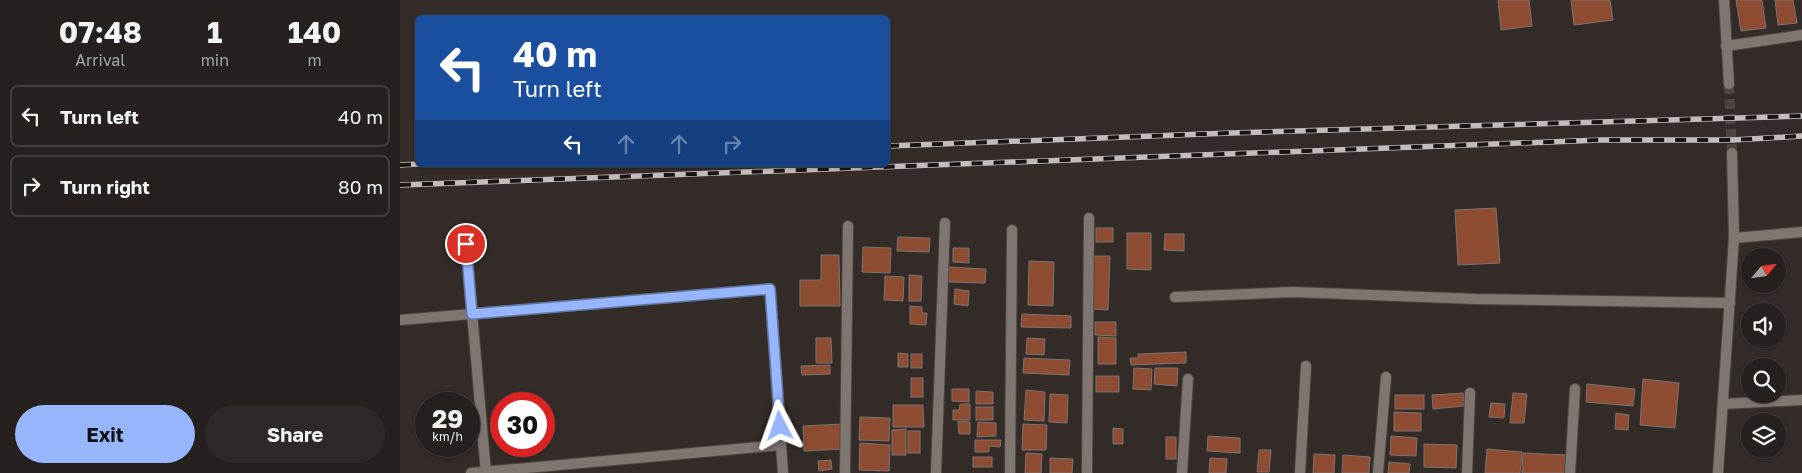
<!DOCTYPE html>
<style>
:root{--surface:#26211f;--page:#2e2928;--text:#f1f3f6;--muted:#a4a3a4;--line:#423e3d;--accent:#97b6fd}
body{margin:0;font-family:"Golos Text",sans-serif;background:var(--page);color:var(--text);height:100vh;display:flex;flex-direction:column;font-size:19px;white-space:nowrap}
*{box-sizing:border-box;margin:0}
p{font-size:16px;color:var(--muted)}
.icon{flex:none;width:28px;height:28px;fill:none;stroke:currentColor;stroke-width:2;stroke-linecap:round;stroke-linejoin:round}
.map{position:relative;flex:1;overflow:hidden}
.details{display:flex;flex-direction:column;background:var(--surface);width:400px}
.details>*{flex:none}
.top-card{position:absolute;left:15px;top:15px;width:475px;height:152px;border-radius:8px;box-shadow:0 1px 4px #0004,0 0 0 1px var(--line);background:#1a4fa0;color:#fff;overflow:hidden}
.needle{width:32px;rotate:61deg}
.fabs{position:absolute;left:1341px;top:248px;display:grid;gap:10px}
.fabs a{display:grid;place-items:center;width:45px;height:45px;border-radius:50%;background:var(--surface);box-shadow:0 1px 4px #0004,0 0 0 1px var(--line);font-size:25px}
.speed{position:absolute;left:15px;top:392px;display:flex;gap:10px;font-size:25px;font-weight:700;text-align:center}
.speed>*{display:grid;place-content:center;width:65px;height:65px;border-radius:50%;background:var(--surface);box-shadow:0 1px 4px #0004,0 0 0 1px var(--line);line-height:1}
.speed small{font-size:12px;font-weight:400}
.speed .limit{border:8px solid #d22;background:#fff;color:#111}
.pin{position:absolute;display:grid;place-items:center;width:42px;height:42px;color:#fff;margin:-21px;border:2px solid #fff;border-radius:50%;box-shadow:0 1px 5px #0007}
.me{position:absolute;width:55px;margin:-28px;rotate:356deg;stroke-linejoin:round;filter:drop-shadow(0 0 4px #0008)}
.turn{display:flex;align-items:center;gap:18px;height:105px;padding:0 15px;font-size:22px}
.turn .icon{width:65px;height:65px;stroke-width:2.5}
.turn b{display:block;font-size:35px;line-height:42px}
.lanes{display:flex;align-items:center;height:48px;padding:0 15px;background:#0003;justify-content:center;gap:25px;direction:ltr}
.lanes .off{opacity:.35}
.eta{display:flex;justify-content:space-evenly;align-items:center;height:85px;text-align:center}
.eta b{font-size:30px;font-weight:700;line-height:35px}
.action{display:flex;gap:10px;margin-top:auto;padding:10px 15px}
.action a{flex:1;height:58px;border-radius:30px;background:var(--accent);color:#111;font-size:20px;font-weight:700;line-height:58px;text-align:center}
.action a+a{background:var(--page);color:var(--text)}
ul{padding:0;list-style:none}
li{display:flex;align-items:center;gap:15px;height:62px;margin:0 10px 8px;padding:0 5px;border:2px solid var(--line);border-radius:8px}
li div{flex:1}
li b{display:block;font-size:19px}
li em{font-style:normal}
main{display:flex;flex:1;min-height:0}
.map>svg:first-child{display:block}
.building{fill:#8e4d32;stroke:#7d7471}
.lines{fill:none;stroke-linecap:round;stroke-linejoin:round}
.tertiary-tunnel{stroke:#4d4643;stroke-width:10;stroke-dasharray:10 5;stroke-linecap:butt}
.minor-casing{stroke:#4e4744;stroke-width:12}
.tertiary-casing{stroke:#4e4744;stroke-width:12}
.minor{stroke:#7f7672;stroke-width:10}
.tertiary{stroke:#7f7672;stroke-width:10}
.rail-casing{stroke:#c2bcba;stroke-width:5.5}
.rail{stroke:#181514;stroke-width:4;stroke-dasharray:11;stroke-linecap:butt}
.route-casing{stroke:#6276a4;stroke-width:12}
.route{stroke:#97b6fd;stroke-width:9}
</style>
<main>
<section class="details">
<div class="eta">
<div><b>07:48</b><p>Arrival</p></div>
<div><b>1</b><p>min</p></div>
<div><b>140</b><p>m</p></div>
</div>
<ul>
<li><svg class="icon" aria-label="left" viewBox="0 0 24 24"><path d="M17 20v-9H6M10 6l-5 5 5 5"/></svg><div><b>Turn left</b></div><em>40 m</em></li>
<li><svg class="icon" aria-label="right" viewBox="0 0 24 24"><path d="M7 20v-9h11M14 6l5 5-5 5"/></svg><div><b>Turn right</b></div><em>80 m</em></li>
</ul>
<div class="action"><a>Exit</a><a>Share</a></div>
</section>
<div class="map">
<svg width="1402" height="473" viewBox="0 0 1402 473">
<rect width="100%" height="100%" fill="#332c29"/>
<g class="building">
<path d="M1098 0H1129L1132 26 1101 30Z"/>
<path d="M1171 0H1210L1213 20 1174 25Z"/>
<path d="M1336 0H1362L1366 28 1341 31Z"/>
<path d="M1375 0H1393L1397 23 1378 25Z"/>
<path d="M1096 208 1100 263 1058 265 1055 210Z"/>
<rect x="696" y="228" width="17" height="14"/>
<path d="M727 233H751V270L727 269Z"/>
<path d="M765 234H784V251L764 250Z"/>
<path d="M498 237 530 238 529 252 497 251Z"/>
<path d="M463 247 491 248 490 273 462 272Z"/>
<path d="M553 248H569V263L553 262Z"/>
<path d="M421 255H439L440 306H400V280H421Z"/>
<path d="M694 256H710L708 310 692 309Z"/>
<path d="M629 261 654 262 653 306 628 305Z"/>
<path d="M548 267 586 269 585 283 548 282Z"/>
<path d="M509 275 522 276 521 301H509Z"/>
<path d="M485 276 504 277 503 301 484 300Z"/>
<path d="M555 289 569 291 568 306 554 304Z"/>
<path d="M510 306 522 307V313H527L526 325 510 324Z"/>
<path d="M622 314 671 316V328L621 327Z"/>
<path d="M695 322H716V336L695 335Z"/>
<path d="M698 337 716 338V364H698Z"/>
<path d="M416 338H431L432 363H416Z"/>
<path d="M627 338 645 339 644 355 626 354Z"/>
<path d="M786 352V363L731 365 730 358H738V354Z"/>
<path d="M498 353 508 354V367H498Z"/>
<rect x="511" y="354" width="11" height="14"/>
<path d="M624 358 670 360 669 375 623 373Z"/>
<path d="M430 365V374L402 375 401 366Z"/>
<path d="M734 368 752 369 751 390 733 389Z"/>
<path d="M755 368H778L777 386 754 384Z"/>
<rect x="696" y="376" width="23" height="16"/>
<rect x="511" y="378" width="12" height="19"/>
<path d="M1243 379 1279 383 1275 428 1240 425Z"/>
<path d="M1187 384 1235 389 1233 406 1186 402Z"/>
<path d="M552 389H569V402L552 401Z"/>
<path d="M626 390 645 392 644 421 624 420Z"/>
<path d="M576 391 593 392V404H576Z"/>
<path d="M1063 393 1064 406 1033 409 1032 395Z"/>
<path d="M1113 393 1127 394 1124 423H1110Z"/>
<path d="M650 394 668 395 667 423 649 422Z"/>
<rect x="995" y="395" width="29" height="14"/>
<path d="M1091 403 1105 404 1104 418 1089 417Z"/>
<path d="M560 404H570V420H553V410H559Z"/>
<path d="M493 405H523L524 427H493Z"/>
<rect x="576" y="407" width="17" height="13"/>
<path d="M994 412 1021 413V431H994Z"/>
<path d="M1216 413 1229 415 1228 430 1215 429Z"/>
<path d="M460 417 490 418 489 441 459 440Z"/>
<path d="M558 421 570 422V434H559Z"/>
<path d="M578 422 596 423V436L577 437Z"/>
<path d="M442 424 444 449 404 451 403 426Z"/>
<path d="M623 424 647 425 646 450H622Z"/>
<path d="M713 428 723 429V444H713Z"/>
<path d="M506 429V455H492V430Z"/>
<rect x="508" y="431" width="12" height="22"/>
<path d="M808 436 840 438V453L807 451Z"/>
<path d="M991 436 1017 438 1016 456 990 455Z"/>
<rect x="766" y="437" width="10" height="22"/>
<path d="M575 440H601L600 447 589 446V452H575Z"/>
<path d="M460 443 490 445 489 471 459 470Z"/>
<path d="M1024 444 1057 445 1056 468 1024 467Z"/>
<path d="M1087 449 1122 452 1120 473H1085Z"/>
<path d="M859 450H871L869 472H857Z"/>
<path d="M626 453 642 454 641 473H625Z"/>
<path d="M1123 453 1166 455 1165 473H1122Z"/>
<path d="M914 454 935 455 934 473H913Z"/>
<path d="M943 455 970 457 969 473H942Z"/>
<rect x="573" y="457" width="19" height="10"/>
<path d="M650 458 673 459 672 473H650Z"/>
<path d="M810 458 827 459 826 473H809Z"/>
<path d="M431 460 432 469 419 471 418 461Z"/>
<path d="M989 462 1010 464 1009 473H988Z"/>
</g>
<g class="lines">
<path class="tertiary-tunnel" d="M1329 84 1332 153"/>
<defs>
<g id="minor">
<path d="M1326 46 1402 35"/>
<path d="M1334 238 1402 232"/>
<path d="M66 244 86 473"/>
<path d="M775 297 893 292 1076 299 1330 303"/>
<path d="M0 320 370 289 383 473"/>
<path d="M1323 404 1402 400"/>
<path d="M71 473 381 445"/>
<path d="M445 473 448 226"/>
<path d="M536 473 545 223"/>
<path d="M610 473 612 230"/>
<path d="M687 473 689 218"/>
<path d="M782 473 788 379"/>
<path d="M900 473 906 366"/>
<path d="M978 473 986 377"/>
<path d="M1067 473 1070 393"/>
<path d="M1170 473 1175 389"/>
</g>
<g id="tertiary">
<path d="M1324 0 1329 84"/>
<path d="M1318 473 1334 238 1332 153"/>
</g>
</defs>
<use href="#minor" class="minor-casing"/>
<use href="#tertiary" class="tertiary-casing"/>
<use href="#minor" class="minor"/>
<use href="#tertiary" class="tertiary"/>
<defs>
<g id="rail">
<path d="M488 146 831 133 1402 116"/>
<path d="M0 165 18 164"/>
<path d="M0 185 1201 140H1333L1402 136"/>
</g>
</defs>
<use href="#rail" class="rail-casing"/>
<use href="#rail" class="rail"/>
</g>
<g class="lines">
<defs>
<path id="route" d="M66 244 72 314 370 289 380 426"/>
</defs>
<use href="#route" class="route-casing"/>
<use href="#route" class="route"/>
</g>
</svg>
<div class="fabs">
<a><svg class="needle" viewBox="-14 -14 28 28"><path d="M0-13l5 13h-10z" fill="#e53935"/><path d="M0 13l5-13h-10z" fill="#a4a3a4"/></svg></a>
<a><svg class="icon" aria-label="sound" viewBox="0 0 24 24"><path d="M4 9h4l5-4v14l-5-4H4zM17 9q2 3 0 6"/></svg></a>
<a><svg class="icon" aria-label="search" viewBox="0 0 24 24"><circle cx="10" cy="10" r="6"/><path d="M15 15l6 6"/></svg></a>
<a><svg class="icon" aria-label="layers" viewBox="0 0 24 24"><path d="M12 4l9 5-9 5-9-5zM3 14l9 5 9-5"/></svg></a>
</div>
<div class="speed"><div>29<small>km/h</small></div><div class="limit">30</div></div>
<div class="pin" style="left:66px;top:244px;background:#d93025"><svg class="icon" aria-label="arrive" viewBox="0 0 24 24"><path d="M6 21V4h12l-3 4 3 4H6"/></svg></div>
<svg class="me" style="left:380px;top:426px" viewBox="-20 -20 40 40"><path d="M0-17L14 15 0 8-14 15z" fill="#97b6fd" stroke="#fff" stroke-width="4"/></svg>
<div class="top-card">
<div class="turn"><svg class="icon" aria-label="left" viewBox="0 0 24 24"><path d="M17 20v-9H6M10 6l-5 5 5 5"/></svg><div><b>40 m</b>Turn left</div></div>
<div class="lanes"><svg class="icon" aria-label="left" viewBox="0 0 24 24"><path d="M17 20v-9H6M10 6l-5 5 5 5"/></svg><svg class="icon off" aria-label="ahead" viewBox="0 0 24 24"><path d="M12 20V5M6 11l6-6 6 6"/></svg><svg class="icon off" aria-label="ahead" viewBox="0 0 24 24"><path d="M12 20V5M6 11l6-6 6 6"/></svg><svg class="icon off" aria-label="right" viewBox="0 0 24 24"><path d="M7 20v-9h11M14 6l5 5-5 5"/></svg></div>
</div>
</div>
</main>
